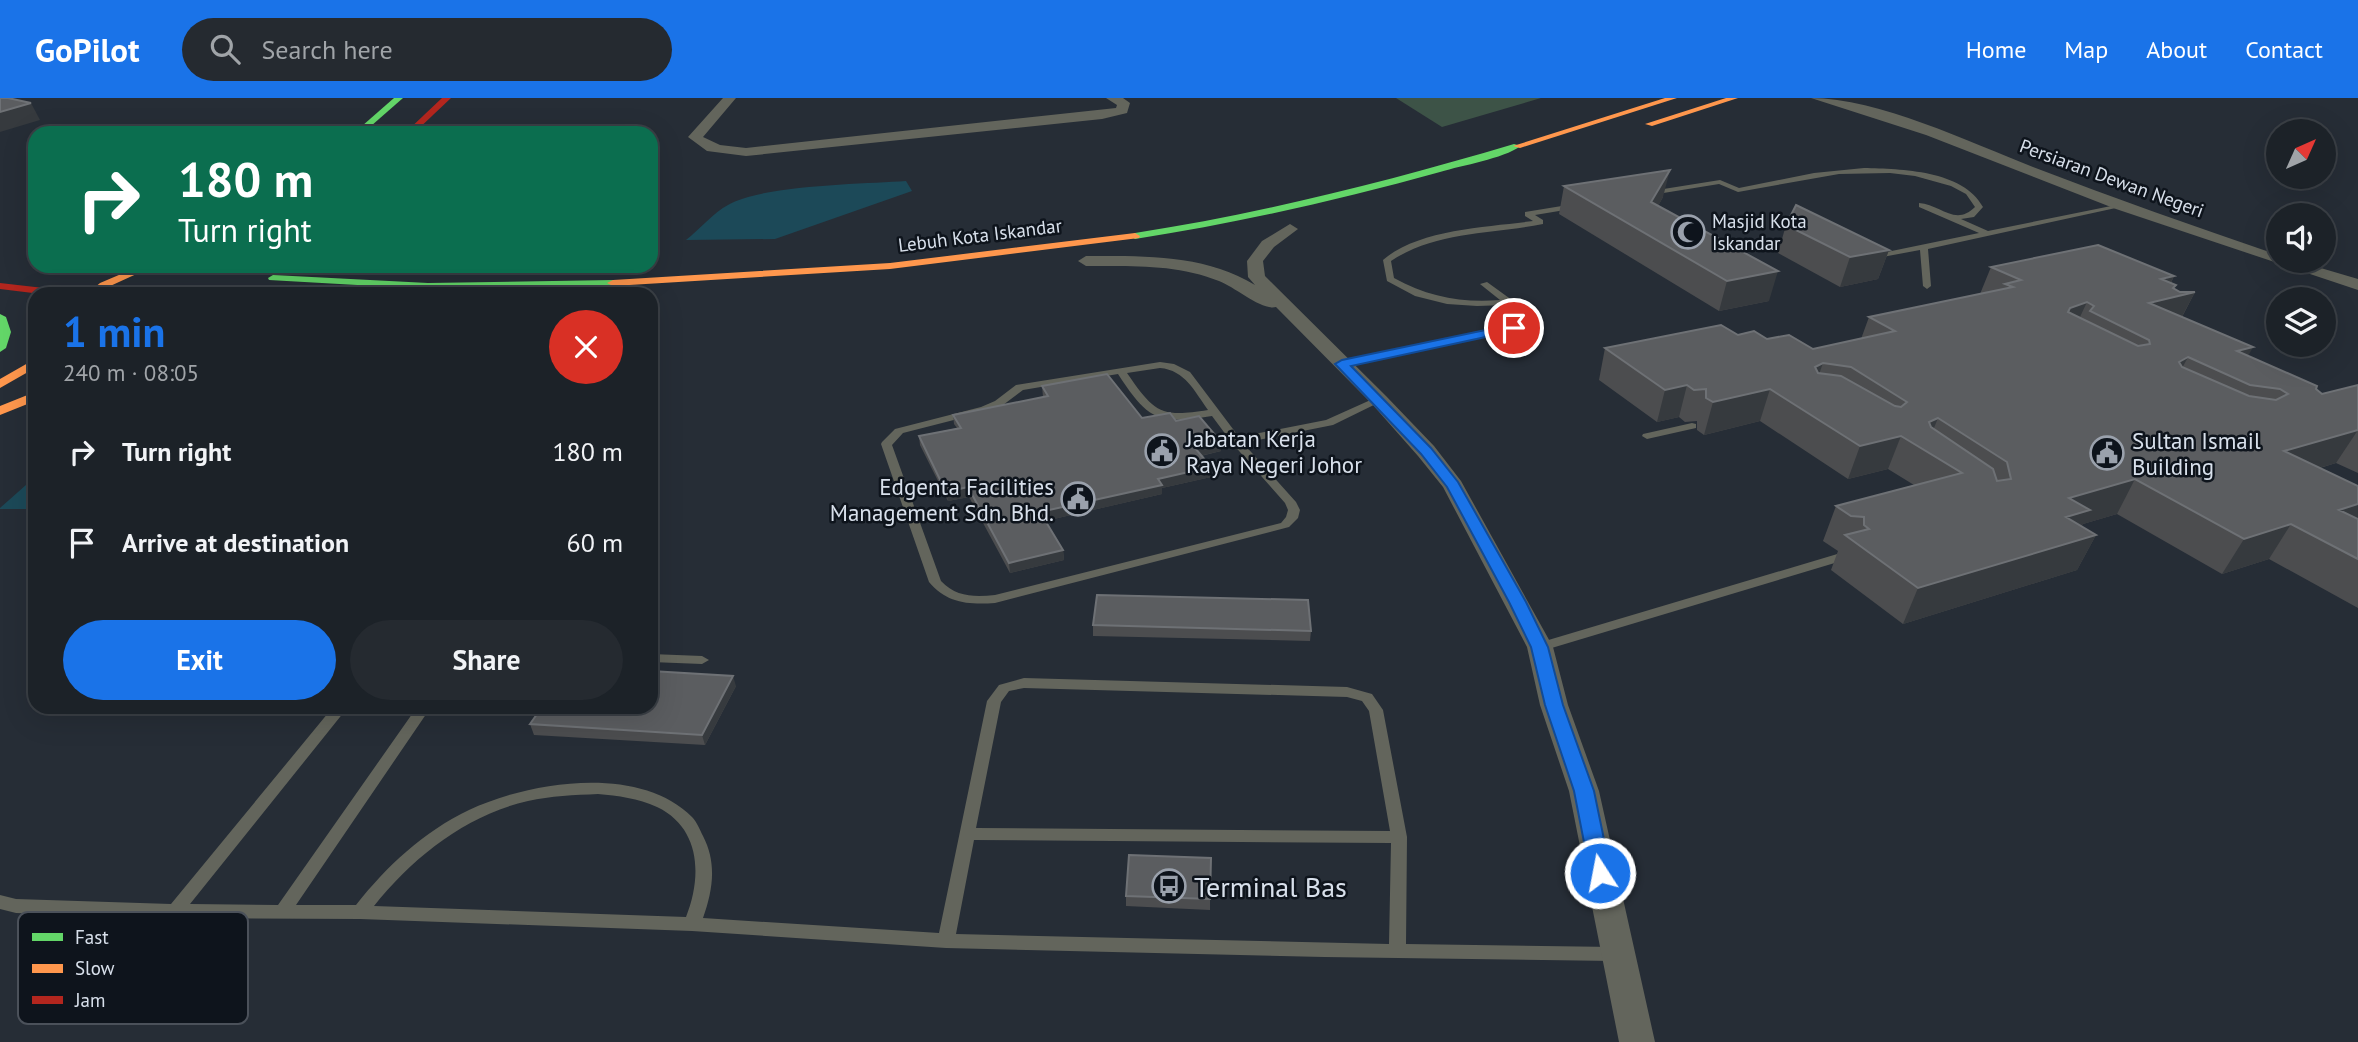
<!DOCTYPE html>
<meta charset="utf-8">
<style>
:root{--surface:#1c2228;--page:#252a30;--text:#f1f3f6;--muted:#a0a4a8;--line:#3a3f45;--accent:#1a73e8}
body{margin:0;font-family:"PT Sans",sans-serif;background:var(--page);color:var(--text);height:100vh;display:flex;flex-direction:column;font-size:26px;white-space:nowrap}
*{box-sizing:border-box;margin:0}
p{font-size:23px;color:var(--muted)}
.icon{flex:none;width:38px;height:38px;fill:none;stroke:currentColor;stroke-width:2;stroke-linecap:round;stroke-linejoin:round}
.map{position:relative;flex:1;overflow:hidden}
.panel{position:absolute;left:28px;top:189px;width:630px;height:427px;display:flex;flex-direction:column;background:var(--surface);border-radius:21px;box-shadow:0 7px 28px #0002,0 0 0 2px var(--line)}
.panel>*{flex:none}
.hud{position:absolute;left:28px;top:28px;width:630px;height:147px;border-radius:21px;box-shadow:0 7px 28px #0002,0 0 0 2px var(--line);background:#0b6e4f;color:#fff;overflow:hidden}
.needle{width:46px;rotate:45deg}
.controls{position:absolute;left:2266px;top:21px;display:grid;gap:14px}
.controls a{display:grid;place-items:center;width:70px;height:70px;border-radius:50%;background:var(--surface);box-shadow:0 7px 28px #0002,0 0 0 2px var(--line);font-size:35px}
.pin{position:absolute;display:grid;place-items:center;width:60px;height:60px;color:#fff;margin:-30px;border:4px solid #fff;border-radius:50%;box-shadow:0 2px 7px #0007}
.me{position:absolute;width:77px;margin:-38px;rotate:349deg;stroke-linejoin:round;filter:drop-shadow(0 0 5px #0008)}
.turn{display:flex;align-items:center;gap:24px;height:147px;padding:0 35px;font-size:32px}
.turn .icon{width:91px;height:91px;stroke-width:2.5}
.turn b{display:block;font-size:49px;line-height:60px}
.round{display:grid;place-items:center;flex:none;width:74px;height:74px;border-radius:37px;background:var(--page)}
.headline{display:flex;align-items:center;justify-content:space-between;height:119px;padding:0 35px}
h1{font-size:42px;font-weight:700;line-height:52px;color:var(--accent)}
.button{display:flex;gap:14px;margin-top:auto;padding:14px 35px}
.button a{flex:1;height:80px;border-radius:42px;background:var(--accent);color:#fff;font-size:28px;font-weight:700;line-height:80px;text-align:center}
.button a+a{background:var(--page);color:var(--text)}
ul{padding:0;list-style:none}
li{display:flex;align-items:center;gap:21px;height:91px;padding:0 35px}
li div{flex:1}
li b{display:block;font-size:26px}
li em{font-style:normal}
header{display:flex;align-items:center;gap:42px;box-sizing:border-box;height:98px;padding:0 35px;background:var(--accent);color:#fff}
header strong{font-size:33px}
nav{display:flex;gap:38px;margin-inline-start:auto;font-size:24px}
.search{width:490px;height:63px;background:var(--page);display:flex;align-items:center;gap:18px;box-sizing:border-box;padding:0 24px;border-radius:38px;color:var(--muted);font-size:26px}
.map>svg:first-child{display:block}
.green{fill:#3d5347}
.water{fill:#1c4958}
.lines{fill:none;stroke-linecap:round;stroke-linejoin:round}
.lane{fill:#63655c;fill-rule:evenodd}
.street{fill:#63655c;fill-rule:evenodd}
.fast{fill:#63d668;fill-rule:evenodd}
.slow{fill:#ff974d;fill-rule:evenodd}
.jam{fill:#b3261e;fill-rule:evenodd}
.wall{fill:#4c4d4f}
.shaded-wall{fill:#363a3e}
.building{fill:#5b5d60;stroke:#6e7175;stroke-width:2;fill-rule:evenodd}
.route{fill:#1a73e8;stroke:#114b97;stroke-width:2}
.labels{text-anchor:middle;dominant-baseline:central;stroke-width:5;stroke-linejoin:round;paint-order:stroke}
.far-street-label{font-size:19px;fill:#d8e0eb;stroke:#0e141c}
.far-poi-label{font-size:19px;fill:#d8e0eb;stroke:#0e141c;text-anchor:start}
.poi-label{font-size:23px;fill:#d8e0eb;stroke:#0e141c;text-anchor:start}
.near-poi-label{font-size:28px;fill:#d8e0eb;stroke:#0e141c;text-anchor:start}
.key{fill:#0e141c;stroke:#4b515a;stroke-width:2}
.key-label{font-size:19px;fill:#d8e0eb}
</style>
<header>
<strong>GoPilot</strong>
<div class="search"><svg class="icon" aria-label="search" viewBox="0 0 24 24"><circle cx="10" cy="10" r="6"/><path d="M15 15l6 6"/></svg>Search here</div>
<nav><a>Home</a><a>Map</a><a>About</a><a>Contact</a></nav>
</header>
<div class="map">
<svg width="2358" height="944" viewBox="0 0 2358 944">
<rect width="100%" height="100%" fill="#262d36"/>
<path class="green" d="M1396 0H1541L1442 29Z"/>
<g class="water">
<path d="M906 83 912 93 775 141 686 142C700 131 713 115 728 107 761 87 864 86 906 83Z"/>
<path d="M35 379V411H0V410Z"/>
</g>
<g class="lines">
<g class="lane">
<path d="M1864 70C1901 71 1963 72 1983 109L1974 119 1961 121 1988 133 2121 106 2125 108 1928 151 1931 188 1927 191 1923 188 1920 152 1877 160 1873 158 1877 156 1979 135 1919 109V105C1940 106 1955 129 1975 109L1966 96 1951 88 1915 78 1890 75 1839 76 1738 94 1719 86 1651 97 1647 95 1651 93 1720 82 1739 90 1814 75Z"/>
<path d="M1574 106H1577V110L1535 117 1543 122V126C1492 136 1436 133 1391 163L1394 180C1428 199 1462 205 1500 202L1480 186 1487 184 1541 223V227L1342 269 1337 266 1342 263 1531 224 1507 207 1477 208 1447 206 1415 198 1387 183 1383 162C1418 131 1488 129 1533 123L1525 118V114Z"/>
<path d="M1160 264 1174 266 1190 274 1239 339 1326 322 1375 300H1383L1384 302 1333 327 1243 345 1296 404 1300 412 1298 420 1289 429 995 505C969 507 946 505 929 484L881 346 882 344 895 331 981 309 995 303 1016 287ZM1160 270C1185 272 1195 294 1208 312 1160 320 1154 314 1127 275ZM1118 276C1148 322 1158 327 1212 318L1232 345 1285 405 1288 412 1286 419 1281 425 995 497C974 499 956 499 941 483L892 347 903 335 989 313 1003 307 1023 292Z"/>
<path d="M1692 325 1696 326V330L1647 341 1642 338 1643 336Z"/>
<path d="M1844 454 1848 455 1850 458 1848 461 1545 552H1535L1533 549 1535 546Z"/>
<path d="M651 556 702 558 709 562 702 566 651 564Z"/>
<path d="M1024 580 1347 589 1372 596 1383 612 1407 739 1406 846 1615 849 1621 851 1624 856 1621 861 1615 863 1324 859 946 850 692 833 360 821 175 820 16 815 0 811V797L16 801 171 806 333 609H348L190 806 278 807 417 609H431L296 807H356C387 768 423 734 469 712 530 683 640 666 692 719 697 724 700 732 703 738 717 765 713 792 703 820L939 835 987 603 999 587ZM1024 590 1347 599 1362 603 1369 613 1390 733 976 730 1001 604 1009 593ZM598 696C618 698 638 700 657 709 701 730 702 779 686 819L374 808C413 759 466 717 528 703 551 698 574 697 598 696ZM974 742 1391 745 1389 846 956 836Z"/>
</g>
<g class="street">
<path d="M723 0H736L703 39 720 47 746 50 1116 10 1117 7 1106 0H1123L1130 5 1127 15 1102 21 746 58 707 53 688 39Z"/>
<path d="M1811 0C1878 0 1969 44 2033 69 2114 100 2196 129 2278 157V163H2297L2358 181V192L2116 111 1926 37Z"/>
<path d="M1290 126 1298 131 1274 149 1263 163 1265 178 1386 298 1434 348 1461 383 1553 549 1568 607 1599 693 1655 944H1619L1569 693 1540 607 1527 549 1443 389 1418 358 1372 306 1276 209C1262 213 1235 189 1219 183 1177 166 1131 168 1086 168L1078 163 1086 158C1143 158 1205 156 1255 187L1248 179 1247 163 1262 143Z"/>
</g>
<g class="fast">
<path d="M394 0H403L363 35H354Z"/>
<path d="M1514 46 1521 48C1502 61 1463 67 1440 74 1339 102 1238 125 1135 141L1130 138 1135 135C1264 115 1389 83 1514 46Z"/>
<path d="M35 166V168H116L111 171H39L35 170 34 168Z"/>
<path d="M273 177 428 185 613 182 619 185 613 188 428 191 269 182 268 180Z"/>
<path d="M0 216 6 219 11 234 6 250 0 254Z"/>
</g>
<g class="slow">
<path d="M1665 0H1677L1520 50 1513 48Z"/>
<path d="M1726 0H1738L1652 28 1645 26Z"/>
<path d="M1135 135 1140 138 1139 140 890 171 613 188 607 185 613 182 890 165Z"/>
<path d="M140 168H154L108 189 100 196H87L100 185Z"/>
<path d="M35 261V270L0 290V281Z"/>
<path d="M35 294V303L0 317V308Z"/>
</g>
<g class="jam">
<path d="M442 0H451L414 35H405Z"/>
<path d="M0 185 70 193 76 196H41L0 191Z"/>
</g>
</g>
<g class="wall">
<path d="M1564 88 1663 99 1658 108 1769 203 1719 213 1559 116Z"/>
<path d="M1786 127 1889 152 1878 181 1840 189 1778 155Z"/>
<path d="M1991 169 2174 178 2171 185 2174 190 2180 194H2195L2182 219 2248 258 2316 291 2322 296 2358 287V375L2336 365 2320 370 2358 388V510L2269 461 2222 476 2117 416 2083 426 2081 428 2096 437 2077 472 1903 526 1831 472 1838 453 1823 443 1836 408 1914 387 1888 371 1848 381 1760 323 1704 337 1697 332V323L1685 324 1679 319 1657 324 1599 282 1605 250 1738 237 1767 241 1813 251 1861 241 1869 219 1980 196Z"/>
<path d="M1042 288 1142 320 1176 323 1221 353 1201 358 1211 369V379L1162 390V396L1045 423 1063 452 1064 462 1010 475 969 399 948 403 920 347 919 338 957 330 954 326 953 317 1043 299Z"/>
<path d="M1093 527 1311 533 1310 543 1093 538Z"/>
<path d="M736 588 705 647 534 637 530 626Z"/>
<path d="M1126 798 1210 801V812L1126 808Z"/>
</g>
<g class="shaded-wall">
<path d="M31 5 40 22 0 34V14Z"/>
<path d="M1670 72 1663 99 1645 132 1651 104Z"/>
<path d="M1889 152 1878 181 1840 189 1850 159Z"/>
<path d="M1778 173 1769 203 1719 213 1727 183Z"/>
<path d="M2174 178 2162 202 2195 194 2179 224 2134 235 2161 181Z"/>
<path d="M2087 204 2073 234 2056 241 2070 210Z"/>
<path d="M2253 249 2236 281 2237 253Z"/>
<path d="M2188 259 2171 291 2179 264Z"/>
<path d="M1823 265 1812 296 1815 269Z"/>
<path d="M1687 287 1679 319 1657 324 1665 292Z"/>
<path d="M1770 291 1760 323 1704 337 1713 304Z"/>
<path d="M1938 320 1925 352 1929 324Z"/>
<path d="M2358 332 2336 365 2263 386 2284 353Z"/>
<path d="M1901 338 1888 371 1848 381 1860 348Z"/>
<path d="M1221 344V353L1195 359V350Z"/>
<path d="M1211 369V379L1162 390V396L1041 424 1040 414 1158 381Z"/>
<path d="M2135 381 2117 416 2083 426 2074 444 2096 437 2077 472 1903 526 1918 490 2069 400Z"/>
<path d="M968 389 969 399 948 403 946 394Z"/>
<path d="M2358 406V430L2339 412Z"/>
<path d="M2291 426 2269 461 2222 476 2244 441Z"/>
<path d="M1063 452 1064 462 1010 475 1009 465Z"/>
<path d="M733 578 736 588 705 647 702 637Z"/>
</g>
<g class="building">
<path d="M0 0H8L31 5 0 14Z"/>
<path d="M1670 72 1651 104 1778 173 1727 183 1564 88Z"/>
<path d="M1796 107 1889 152 1850 159 1786 127Z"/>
<path d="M2098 147 2174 178 2161 181 2176 187 2173 190 2180 194H2195L2149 205 2253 249 2237 253 2317 288 2316 291 2322 296 2358 287V332L2284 353 2358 388V406L2339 412 2358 421V461L2291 426 2244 441 2135 381 2069 400 2090 412 2066 419 2096 437 1918 490 1845 437 1869 431 1864 427V419L1851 418 1836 408 1962 375 1901 338 1860 348 1770 291 1713 304 1706 300V291L1694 292 1687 287 1665 292 1605 250 1721 227 1738 237 1754 233 1767 241 1789 237 1813 251 1895 233 1869 219 2013 189 2005 186 2021 182 1991 169ZM2087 204 2094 208 2090 213 2149 242 2150 246 2138 248 2068 214 2070 210ZM2188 259 2250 287 2280 291 2288 296 2276 302 2249 298 2182 269 2179 264ZM1823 265 1851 269 1907 304 1901 309 1895 308 1841 278 1818 275 1815 269ZM1938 320 2007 364 2011 381 1997 383 1993 371 1931 329 1929 324Z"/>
<path d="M1107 276 1142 320 1170 315 1176 323 1199 318 1221 344 1195 350 1211 369 1158 381 1162 387 1040 414 1063 452 1009 465 968 389 946 394 919 338 961 330 953 317 1048 298 1042 288Z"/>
<path d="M1097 497 1308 502 1311 533 1093 527Z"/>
<path d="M651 573 733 578 702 637 530 626 542 609H651Z"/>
<path d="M1129 757 1211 760 1210 801 1126 798Z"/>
</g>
<path class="route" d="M1514 226 1520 230 1518 232 1351 268 1431 350 1458 384 1526 504 1548 549 1563 607 1594 693 1611 775 1608 780 1600 783 1593 780 1590 775 1574 693 1545 607 1531 549 1509 504 1447 389 1421 356 1335 266 1342 262Z"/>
<defs>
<symbol id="mosque-ring" viewBox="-11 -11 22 22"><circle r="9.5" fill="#0e141c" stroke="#9aa1ac" stroke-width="1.5"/><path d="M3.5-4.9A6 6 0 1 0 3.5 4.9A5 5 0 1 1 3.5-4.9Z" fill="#9aa1ac"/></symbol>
<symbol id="civic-ring" viewBox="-11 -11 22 22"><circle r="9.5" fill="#0e141c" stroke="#9aa1ac" stroke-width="1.5"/><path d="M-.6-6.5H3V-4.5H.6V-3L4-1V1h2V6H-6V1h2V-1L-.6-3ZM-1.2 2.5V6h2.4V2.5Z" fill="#9aa1ac"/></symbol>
<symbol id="bus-ring" viewBox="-11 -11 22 22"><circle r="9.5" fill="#0e141c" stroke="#9aa1ac" stroke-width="1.5"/><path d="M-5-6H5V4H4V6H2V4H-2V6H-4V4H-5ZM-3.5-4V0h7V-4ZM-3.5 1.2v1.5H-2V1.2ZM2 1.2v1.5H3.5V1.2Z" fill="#9aa1ac"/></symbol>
</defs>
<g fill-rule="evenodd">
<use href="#mosque-ring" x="1669" y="115" width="38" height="38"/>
<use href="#civic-ring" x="1143" y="334" width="38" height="38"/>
<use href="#civic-ring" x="2088" y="336" width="38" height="38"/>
<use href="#civic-ring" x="1059" y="382" width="38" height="38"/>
<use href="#bus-ring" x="1150" y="769" width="38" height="38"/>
</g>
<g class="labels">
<g class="far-street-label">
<text transform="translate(2112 80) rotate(20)">Persiaran Dewan Negeri</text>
<text transform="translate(980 137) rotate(-7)">Lebuh Kota Iskandar</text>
</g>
<g class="far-poi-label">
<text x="1712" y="123">Masjid Kota<tspan x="1712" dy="22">Iskandar</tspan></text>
</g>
<g class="poi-label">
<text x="1186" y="340">Jabatan Kerja<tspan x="1186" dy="26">Raya Negeri Johor</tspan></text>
<text x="2132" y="342">Sultan Ismail<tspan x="2132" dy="26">Building</tspan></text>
<text x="1054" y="388" text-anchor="end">Edgenta Facilities<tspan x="1054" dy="26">Management Sdn. Bhd.</tspan></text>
</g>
<g class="near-poi-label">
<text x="1194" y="788">Terminal Bas</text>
</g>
</g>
<rect x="18" y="814" width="230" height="112" rx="10" class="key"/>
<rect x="32" y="835" width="31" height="8" fill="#63d668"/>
<rect x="32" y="866" width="31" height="9" fill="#ff974d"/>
<rect x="32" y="898" width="31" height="8" fill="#b3261e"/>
<g class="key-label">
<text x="75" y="846">Fast</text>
<text x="75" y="877">Slow</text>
<text x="75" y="909">Jam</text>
</g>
</svg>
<div class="controls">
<a><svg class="needle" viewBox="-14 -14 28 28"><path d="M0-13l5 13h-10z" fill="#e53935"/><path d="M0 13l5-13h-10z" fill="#a0a4a8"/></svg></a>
<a><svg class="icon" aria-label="sound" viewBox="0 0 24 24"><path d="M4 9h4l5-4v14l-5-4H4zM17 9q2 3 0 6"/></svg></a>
<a><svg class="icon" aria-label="layers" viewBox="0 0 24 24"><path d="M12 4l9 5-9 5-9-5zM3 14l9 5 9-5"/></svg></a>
</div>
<div class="pin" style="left:1514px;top:230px;background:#d93025"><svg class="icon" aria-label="arrive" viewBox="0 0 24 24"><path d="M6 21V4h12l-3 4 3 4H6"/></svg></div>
<svg class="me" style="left:1600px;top:775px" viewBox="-20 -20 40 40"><circle r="17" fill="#1a73e8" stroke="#fff" stroke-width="3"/><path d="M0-11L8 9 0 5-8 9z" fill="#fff"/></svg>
<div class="hud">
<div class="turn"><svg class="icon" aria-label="right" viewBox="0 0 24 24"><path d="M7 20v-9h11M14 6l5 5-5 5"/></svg><div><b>180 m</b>Turn right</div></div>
</div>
<section class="panel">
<div class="headline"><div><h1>1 min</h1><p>240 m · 08:05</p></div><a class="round" style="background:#d93025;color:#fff"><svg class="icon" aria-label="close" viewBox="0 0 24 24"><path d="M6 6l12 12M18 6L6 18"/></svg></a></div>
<ul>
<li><svg class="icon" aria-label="right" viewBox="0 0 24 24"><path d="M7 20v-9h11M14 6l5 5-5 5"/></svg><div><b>Turn right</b></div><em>180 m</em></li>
<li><svg class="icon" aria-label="arrive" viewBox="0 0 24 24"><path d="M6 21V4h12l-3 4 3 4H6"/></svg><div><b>Arrive at destination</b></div><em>60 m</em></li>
</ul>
<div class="button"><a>Exit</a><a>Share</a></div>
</section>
</div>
